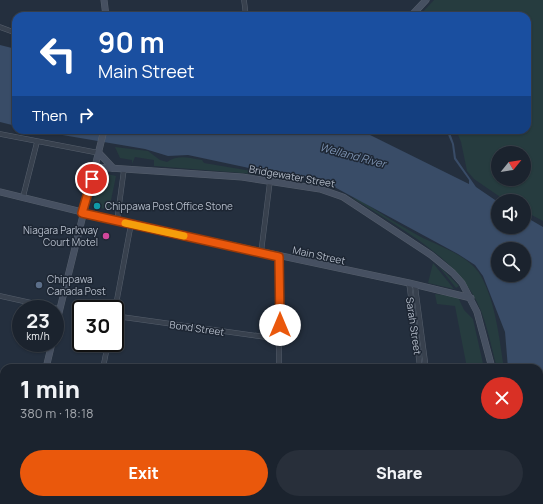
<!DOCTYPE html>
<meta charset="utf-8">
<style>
:root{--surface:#1b232e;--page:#282f3a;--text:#f1f3f6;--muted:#a0a4aa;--line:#39404a;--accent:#ea580c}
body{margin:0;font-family:Manrope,sans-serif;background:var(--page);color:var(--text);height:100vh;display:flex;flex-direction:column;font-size:15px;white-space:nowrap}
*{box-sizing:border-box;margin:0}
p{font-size:13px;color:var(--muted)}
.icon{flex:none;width:22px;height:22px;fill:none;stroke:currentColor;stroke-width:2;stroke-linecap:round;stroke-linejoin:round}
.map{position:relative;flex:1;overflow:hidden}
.drawer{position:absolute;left:0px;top:364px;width:543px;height:140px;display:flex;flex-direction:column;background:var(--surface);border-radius:12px 12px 0 0;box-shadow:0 1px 3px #0004,0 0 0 1px var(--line)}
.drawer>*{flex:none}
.guide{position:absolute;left:12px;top:12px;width:519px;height:122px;border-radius:12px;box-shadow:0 1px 3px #0004,0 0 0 1px var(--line);background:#1a4fa0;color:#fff;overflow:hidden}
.needle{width:26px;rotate:60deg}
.tools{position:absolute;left:491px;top:146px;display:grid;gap:8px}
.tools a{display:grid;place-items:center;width:40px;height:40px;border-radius:50%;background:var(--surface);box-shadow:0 1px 3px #0004,0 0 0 1px var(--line);font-size:20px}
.speed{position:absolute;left:12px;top:300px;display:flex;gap:8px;font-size:20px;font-weight:700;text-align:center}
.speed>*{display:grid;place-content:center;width:52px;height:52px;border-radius:50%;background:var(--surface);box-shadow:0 1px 3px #0004,0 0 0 1px var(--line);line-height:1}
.speed small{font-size:10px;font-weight:400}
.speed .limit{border:2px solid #111;border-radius:6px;background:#fff;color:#111}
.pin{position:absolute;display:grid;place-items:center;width:34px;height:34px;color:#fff;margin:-17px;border:2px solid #fff;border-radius:50%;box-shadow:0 1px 4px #0007}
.me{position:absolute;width:44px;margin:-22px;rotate:0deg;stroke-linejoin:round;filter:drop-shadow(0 0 3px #0008)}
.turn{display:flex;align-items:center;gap:14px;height:84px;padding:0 20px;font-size:18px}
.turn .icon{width:52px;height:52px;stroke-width:2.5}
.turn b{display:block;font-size:28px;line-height:34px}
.then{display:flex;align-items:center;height:38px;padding:0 20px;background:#0003;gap:8px;font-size:15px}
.round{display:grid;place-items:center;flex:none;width:42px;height:42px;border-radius:21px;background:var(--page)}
.head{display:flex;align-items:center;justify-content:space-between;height:68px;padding:0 20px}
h1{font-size:24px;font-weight:800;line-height:30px}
.cta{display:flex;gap:8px;margin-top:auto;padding:8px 20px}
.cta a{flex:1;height:46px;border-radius:24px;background:var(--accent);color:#fff;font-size:16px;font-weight:800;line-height:46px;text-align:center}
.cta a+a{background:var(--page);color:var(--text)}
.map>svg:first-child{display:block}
.green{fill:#263c3f;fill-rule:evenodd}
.water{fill:#394c67;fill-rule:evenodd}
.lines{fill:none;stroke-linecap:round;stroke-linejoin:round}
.street-casing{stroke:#565f6c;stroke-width:5.5}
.secondary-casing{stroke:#565f6c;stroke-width:7}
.street{stroke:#38414e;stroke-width:4.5}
.secondary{stroke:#465061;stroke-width:6}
.route-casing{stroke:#983908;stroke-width:10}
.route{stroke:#ea580c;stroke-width:7}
.slow{stroke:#f59e0b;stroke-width:7}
.culture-dot{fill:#0f9aa8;stroke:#1d2633;stroke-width:1.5}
.hotel-dot{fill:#d1479c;stroke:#1d2633;stroke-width:1.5}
.service-dot{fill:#5c6f8a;stroke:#1d2633;stroke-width:1.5}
.labels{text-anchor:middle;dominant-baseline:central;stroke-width:3;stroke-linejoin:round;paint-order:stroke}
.street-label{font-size:10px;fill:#b4bcc9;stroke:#1d2633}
.poi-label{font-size:10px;fill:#b4bcc9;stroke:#1d2633;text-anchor:start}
.water-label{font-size:11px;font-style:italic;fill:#7c92b1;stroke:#1d2633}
</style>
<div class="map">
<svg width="543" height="504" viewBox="0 0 543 504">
<rect width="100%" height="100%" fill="#242f3e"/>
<g class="green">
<path d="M434 0H543V221L524 211V201H506L474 179 467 171 461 142 456 130H527V16H419ZM498 153H524V179H498Z"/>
<path d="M115 147 148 151 160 160 167 162C178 154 190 158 202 160L204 163 288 177V179L242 173 154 166V160L135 157 132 164V160L120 158Z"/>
<path d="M99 172 116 176 109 210 92 206Z"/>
<path d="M351 197 360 200C377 211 394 222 412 232 433 245 468 253 481 276 496 304 499 337 504 368H497C490 343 486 315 472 293 448 252 391 223 351 197Z"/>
<path d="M433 263 454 289 428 283Z"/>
<path d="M436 263 459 286 456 288Z"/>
<path d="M435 294 458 297 464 310 473 319 484 368H467L455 306 437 304Z"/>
<path d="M539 468 543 504H523L522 500H539Z"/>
<path d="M483 500H501L502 504H484Z"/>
</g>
<g class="water">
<path d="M0 45 16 49V126L0 122Z"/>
<path d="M33 130H360L469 184V180L454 159 452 144 446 130H449L454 144 456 158 476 187 498 202V227H524V216L543 227V489L539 463V368H508L505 332 483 276 475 265 458 254 327 183 296 175 263 171 188 155 168 156 145 149ZM498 249H524V275H498Z"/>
</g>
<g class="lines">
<defs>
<g id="street">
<path d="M244 0 246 16"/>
<path d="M0 27 16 33"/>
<path d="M0 134 99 153"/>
<path d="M23 197 37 142"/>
<path d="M117 221 124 169"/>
<path d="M261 253 270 181"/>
<path d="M409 283 420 368"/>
<path d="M415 285 426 368"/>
<path d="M0 296 59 309"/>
<path d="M115 310 131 224"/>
<path d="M115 316 280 339"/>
<path d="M103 368 108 343"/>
<path d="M279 368V257"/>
<path d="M174 500 192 503 430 501"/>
<path d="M125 504 127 500"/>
</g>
<g id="secondary">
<path d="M104 0 106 16"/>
<path d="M411 16 426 0"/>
<path d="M99 153 113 168"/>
<path d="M95 167 242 177 320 189 343 197 431 255 453 273 462 283 477 312 492 368"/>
<path d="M0 192 131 224 409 283 471 298"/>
<path d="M55 329 104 130"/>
<path d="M46 368 52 343"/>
<path d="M518 500 519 504"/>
<path d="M16 504 17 500"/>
</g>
</defs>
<use href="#street" class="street-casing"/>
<use href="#secondary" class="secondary-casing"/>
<use href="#street" class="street"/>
<use href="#secondary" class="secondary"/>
</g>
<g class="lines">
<defs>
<path id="route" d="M92 179 82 213 279 257 280 325"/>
</defs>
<use href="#route" class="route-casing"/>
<use href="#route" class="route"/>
<path class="slow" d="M125 223 184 236"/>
</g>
<circle class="culture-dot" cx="97" cy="206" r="4"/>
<circle class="hotel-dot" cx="106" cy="236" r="4"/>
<circle class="service-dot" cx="39" cy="285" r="4"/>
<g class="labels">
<g class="street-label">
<text transform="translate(292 176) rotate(10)">Bridgewater Street</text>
<text transform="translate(319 255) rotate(12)">Main Street</text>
<text transform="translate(414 326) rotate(82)">Sarah Street</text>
<text transform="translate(197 328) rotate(8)">Bond Street</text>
</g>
<g class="poi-label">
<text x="105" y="206">Chippawa Post Office Stone</text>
<text x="98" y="230" text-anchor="end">Niagara Parkway<tspan x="98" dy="12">Court Motel</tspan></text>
<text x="47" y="279">Chippawa<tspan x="47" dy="12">Canada Post</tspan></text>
</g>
<g class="water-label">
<text transform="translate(353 155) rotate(15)">Welland River</text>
</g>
</g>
</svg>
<div class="tools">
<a><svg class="needle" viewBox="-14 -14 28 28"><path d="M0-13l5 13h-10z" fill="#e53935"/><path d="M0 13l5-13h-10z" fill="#a0a4aa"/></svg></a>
<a><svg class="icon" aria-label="sound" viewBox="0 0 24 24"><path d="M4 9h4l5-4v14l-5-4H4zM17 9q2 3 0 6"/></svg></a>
<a><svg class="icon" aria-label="search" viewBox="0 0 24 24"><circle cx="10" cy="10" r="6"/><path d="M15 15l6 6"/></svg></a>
</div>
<div class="speed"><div>23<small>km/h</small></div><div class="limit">30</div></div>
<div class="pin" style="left:92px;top:179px;background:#d93025"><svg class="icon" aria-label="arrive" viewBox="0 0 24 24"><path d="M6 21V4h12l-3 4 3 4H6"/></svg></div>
<svg class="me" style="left:280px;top:325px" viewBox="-20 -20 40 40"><circle r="19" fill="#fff"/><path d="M0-13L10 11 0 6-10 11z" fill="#ea580c"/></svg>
<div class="guide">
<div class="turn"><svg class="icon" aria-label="left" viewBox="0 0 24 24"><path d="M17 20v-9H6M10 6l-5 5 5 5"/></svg><div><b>90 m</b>Main Street</div></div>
<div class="then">Then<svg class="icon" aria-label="right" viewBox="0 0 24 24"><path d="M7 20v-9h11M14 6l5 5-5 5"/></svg></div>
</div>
<section class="drawer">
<div class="head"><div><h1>1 min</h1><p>380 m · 18:18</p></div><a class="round" style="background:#d93025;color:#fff"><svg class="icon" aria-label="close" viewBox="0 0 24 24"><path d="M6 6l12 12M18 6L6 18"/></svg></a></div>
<div class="cta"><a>Exit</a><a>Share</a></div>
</section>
</div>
